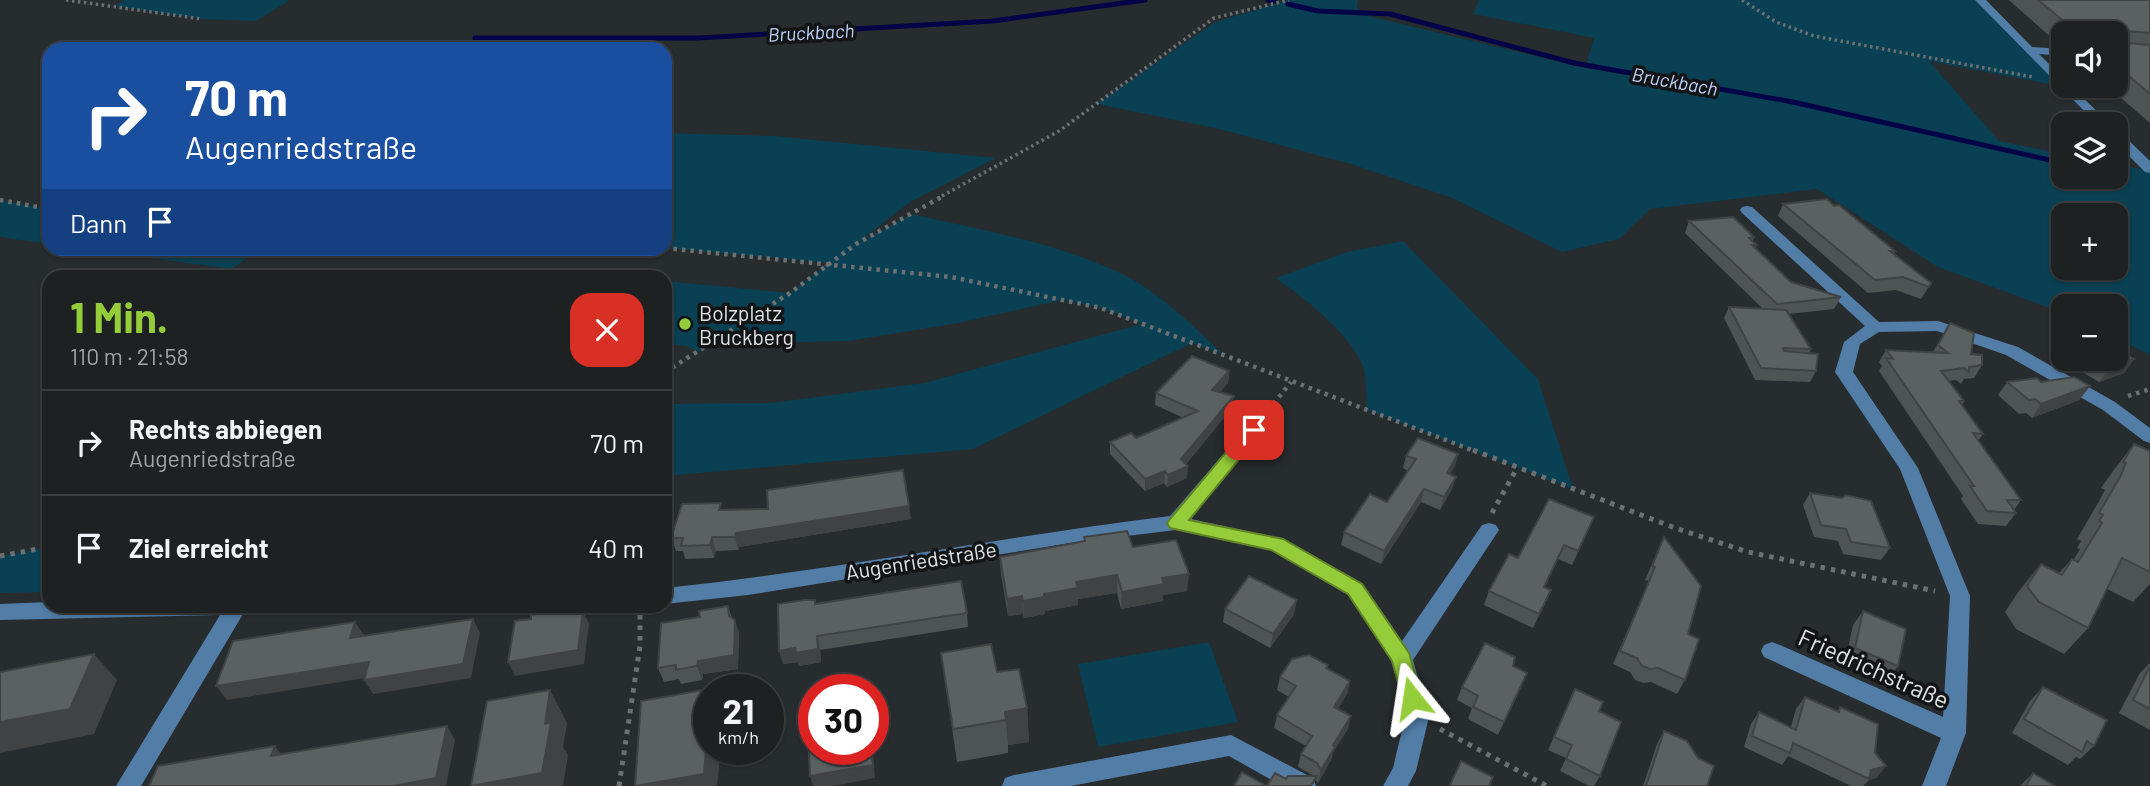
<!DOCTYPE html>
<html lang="de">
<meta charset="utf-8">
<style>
:root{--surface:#1d2122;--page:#25292a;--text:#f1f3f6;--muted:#a0a3a5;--line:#3b3e40;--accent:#95cc3a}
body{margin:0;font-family:Barlow,sans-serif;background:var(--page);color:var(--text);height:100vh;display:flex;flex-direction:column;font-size:26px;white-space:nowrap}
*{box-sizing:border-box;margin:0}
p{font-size:23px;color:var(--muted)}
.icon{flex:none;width:38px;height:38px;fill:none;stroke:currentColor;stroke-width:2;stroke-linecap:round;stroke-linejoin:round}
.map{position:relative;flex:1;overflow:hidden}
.details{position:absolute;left:42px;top:270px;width:630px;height:343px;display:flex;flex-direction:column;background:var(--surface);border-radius:21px;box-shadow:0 2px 5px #0004,0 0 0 2px var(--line)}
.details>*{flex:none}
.banner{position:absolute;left:42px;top:42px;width:630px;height:214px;border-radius:21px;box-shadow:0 2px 5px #0004,0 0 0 2px var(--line);background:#1a4fa0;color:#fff;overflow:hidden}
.fabs{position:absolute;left:2051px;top:21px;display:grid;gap:14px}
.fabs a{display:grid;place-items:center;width:77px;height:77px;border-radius:14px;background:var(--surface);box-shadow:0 2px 5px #0004,0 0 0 2px var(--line);font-size:35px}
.speed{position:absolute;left:693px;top:674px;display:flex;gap:14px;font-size:35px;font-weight:700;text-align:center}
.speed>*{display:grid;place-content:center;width:91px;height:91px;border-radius:50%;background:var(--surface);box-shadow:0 2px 5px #0004,0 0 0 2px var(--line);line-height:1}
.speed small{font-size:18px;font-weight:400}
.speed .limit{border:10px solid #d22;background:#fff;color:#111}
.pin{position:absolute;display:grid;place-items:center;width:60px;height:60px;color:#fff;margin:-30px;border-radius:14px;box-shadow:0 4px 10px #0006}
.me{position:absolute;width:77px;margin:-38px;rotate:345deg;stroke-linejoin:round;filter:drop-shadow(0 0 5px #0008)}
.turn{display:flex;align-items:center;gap:24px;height:147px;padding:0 28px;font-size:32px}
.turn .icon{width:91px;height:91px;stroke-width:2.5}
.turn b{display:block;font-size:49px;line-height:60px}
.then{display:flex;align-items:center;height:66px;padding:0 28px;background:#0003;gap:14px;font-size:26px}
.round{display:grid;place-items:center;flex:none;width:74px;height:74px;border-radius:21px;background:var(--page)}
.headline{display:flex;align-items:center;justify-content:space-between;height:119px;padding:0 28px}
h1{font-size:42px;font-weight:700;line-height:52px;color:var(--accent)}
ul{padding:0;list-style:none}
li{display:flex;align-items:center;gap:21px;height:105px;padding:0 28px;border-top:2px solid var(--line)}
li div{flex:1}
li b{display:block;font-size:26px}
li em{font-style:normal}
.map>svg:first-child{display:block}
.green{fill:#094053;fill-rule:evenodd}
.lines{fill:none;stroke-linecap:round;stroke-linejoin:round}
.stream{stroke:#040348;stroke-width:5}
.path-far2{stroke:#6c7072;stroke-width:3.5;stroke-dasharray:2.5 3.5;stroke-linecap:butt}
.path-far1{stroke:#6c7072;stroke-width:4.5;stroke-dasharray:3.5 5;stroke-linecap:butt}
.path{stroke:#6c7072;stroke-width:5;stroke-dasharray:4.5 6;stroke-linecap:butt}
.minor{fill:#517da7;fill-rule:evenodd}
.wall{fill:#4e5353}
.shaded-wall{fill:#404344}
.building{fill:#5b6061;stroke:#404344;stroke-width:2}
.route{fill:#95cc3a;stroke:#618526;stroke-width:2}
.poi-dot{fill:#95cc3a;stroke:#121415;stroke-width:2.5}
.labels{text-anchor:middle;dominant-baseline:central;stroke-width:7;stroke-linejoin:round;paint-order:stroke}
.far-water-label{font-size:19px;font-style:italic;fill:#c0d1fa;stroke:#121415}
.poi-label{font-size:21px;fill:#dfe2e3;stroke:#121415;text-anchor:start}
.street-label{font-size:21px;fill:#dfe2e3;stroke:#121415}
.near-street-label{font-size:24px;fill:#dfe2e3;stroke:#121415}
</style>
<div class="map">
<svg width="2150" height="786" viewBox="0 0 2150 786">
<rect width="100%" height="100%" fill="#272c2e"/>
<g class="green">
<path d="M125 0H290L256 21 202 19 114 6Z"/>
<path d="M1289 0H1358L1357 8 1364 15 1581 67 1645 78 1586 65 1594 38 1473 14 1479 0H1980L2065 87 1929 61 1999 141 2063 154V177H2116V165L2150 170V355L2116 338V306H2063V313L1938 267 1817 189 1650 209 1619 239 1562 252 1452 198 1351 164 1215 128 1097 104 1215 22ZM2063 215H2116V268H2063Z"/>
<path d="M665 133 774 136 996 158 910 202 856 244 912 214C981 230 1054 242 1118 272 1159 291 1192 325 1224 355L1192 343 973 449 665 476V404L770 403 924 383 1142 324 1101 308 1062 300 958 323 848 341 712 344 699 352 686 346 665 344V281L790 293 829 263 665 248Z"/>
<path d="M0 200 49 209V244L0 237Z"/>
<path d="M1403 241 1538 379 1573 489 1367 410C1366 397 1367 379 1363 367 1351 334 1304 298 1276 278L1347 252Z"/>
<path d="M85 249H258L232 269Z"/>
<path d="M49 547V592L0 593V556Z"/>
<path d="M1209 642 1238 722 1098 747 1078 664Z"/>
</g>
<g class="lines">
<g class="stream">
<path d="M1268 0 1274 1"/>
<path d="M1288 4 1318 11 1390 14 1574 63 1793 102 2063 163"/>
<path d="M475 38H698L993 21 1145 0"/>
</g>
<g class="path-far2">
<path d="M66 0 202 19"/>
<path d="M1742 0 1776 22 1814 36 2033 77"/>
<path d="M942 196 1059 131 1214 18 1289 0"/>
</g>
<g class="path-far1">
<path d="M0 200 49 209"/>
<path d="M665 248 951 277 1101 308 1477 452"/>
<path d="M665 372 790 293 856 244 945 195"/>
<path d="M2128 396 2150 389"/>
<path d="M1263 417 1291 382"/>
</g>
<g class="path">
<path d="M1473 450 1675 528 1748 552 1935 591"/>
<path d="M1492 513 1517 468"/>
<path d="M0 556 49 547"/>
<path d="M1440 729 1547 786"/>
<path d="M619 786 640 646V606"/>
</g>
<g class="minor">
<path d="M1975 0H1986L2032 47 2063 49V56L2039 54 2063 78V86H2071L2110 124H2097Z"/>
<path d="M2116 132 2121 133 2150 161V173L2145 172 2116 143Z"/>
<path d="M1747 206 1752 207 1879 322 1938 321 2018 347 2115 402 2150 428V443L2144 441 2103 410 2006 355 1937 331 1879 332 1860 344 1853 372 1918 468 1970 596 1966 733 1946 786H1922L1941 738 1764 657 1761 651 1764 645 1772 642 1780 645 1943 717 1950 596 1900 469 1835 372 1844 342 1865 326 1742 213 1740 210 1742 207Z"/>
<path d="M1254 424 1260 426 1263 430 1260 434 1191 519 1283 539 1362 583 1402 641 1482 525 1489 523 1496 525 1499 530 1413 660 1429 717 1416 771 1408 786H1383L1393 768 1405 717 1392 661 1348 595 1271 550 1176 530 1077 542 748 595 665 604V588C834 570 1001 537 1170 516L1248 426Z"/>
<path d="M49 602V606H257L253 612 243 614 141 786H116L220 615 0 620V604Z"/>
<path d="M1231 735 1313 778 1316 786H1282L1229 756 1071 786H1002L1005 778 1014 775Z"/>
</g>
</g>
<g class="wall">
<path d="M2009 0H2150V123L2107 86H2116V33H2063V48Z"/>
<path d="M1783 204 1895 251 1894 254 1931 283 1921 299 1896 290 1868 293 1778 216Z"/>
<path d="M1689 221 1754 237 1753 241 1757 245 1755 248 1791 282 1841 297 1834 309 1789 314 1811 349 1809 353 1816 371 1810 382 1755 380 1724 318 1729 307 1763 309 1685 233Z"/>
<path d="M1950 323 1971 354 1982 365 1974 378 1964 379 1961 384 1956 380 1948 381 1964 401 1962 405 1983 434 1978 441 2021 500 2014 510 2016 513 2006 526 1978 524 1961 499 1963 496 1879 371 1882 366 1879 362 1886 350 1933 352Z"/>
<path d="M2075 359H2134L2124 373 2099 382 2070 365Z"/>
<path d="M1229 371 1228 383 1220 392 1232 408 1186 464 1187 478 1167 487 1164 483 1145 491 1110 454V442L1136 438 1184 418 1155 405 1156 393Z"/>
<path d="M2007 382H2041L2090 386 2079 400 2032 418 2026 413 2019 414 1998 395Z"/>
<path d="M2134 444 2150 451V584L2133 602 2107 589 2088 628 2064 654 2016 629 2005 612 2019 591 2041 564 2059 573 2072 559H2074L2080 549 2077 548 2081 541 2077 539 2098 503 2105 490 2101 488 2113 471Z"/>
<path d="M1458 454 1455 466 1450 474 1452 489 1440 510 1421 502 1381 564 1341 545 1344 532 1387 502 1408 471 1403 468 1406 456Z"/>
<path d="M1810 493 1890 548 1881 560 1843 554 1838 541 1814 537 1803 505Z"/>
<path d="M723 510 911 519 739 547 738 550 716 551 714 558 685 559 683 551H676L671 538Z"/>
<path d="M1588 531 1572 565 1558 559 1545 587 1551 590 1533 628 1484 605 1489 591 1518 558Z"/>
<path d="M1084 537 1133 547 1187 591 1163 595V601L1121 609 1117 593 1078 599V605L1045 611V614L1024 618 1023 614 1008 616 1001 574 1000 557 1084 542Z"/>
<path d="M1664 537 1688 634 1685 680 1677 694 1651 682 1643 683 1635 680 1630 672 1613 664 1649 581 1645 580Z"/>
<path d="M815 604 967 613 968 627 820 650 821 662 799 666 798 662 783 664Z"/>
<path d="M728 606 732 618 739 633 738 669 703 674 702 680 681 684 679 679 664 682 658 668 700 617Z"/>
<path d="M1225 609 1294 614 1270 648 1223 622Z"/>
<path d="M1863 611 1898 666 1888 680 1845 662 1853 625Z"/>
<path d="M941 653 997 672 1027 708 1029 742 1008 745V753L957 762Z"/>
<path d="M2150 663V730L2119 713 2140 673Z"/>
<path d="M1328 665 1327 669 1350 681 1347 694 1338 708 1348 729 1333 752 1331 760 1318 783 1316 780 1267 786 1286 779 1314 776 1298 767 1301 754 1306 746 1274 728 1277 715 1289 697 1277 690 1280 677Z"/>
<path d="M1513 666 1527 673 1498 735 1468 719 1472 708 1457 700 1462 687Z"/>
<path d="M2043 687 2094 746 2080 759 2076 757 2068 765 2012 733 2030 701Z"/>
<path d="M1575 689 1599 711 1600 776 1594 786H1589L1560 771 1566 758 1548 750Z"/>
<path d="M1805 697 1837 711 1840 707 1886 766 1876 778 1869 780 1863 786H1851L1788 756 1782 765 1744 747 1751 724 1759 712 1791 727 1796 709Z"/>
<path d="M1664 731 1707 786H1643L1657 744Z"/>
<path d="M2033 773 2055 786H2020Z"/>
</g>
<g class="shaded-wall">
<path d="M2134 359 2124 373 2099 382 2109 368Z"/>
<path d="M1229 371 1228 383 1211 402 1212 390Z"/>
<path d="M2090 386 2079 400 2032 418 2041 404Z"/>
<path d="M1234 396 1232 408 1182 468 1188 466 1187 478 1167 487 1168 475Z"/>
<path d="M1458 454 1455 466 1443 485 1447 473Z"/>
<path d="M1165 471 1164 483 1145 491V479Z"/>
<path d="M1456 477 1452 489 1440 510 1444 497Z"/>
<path d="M1424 489 1421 502 1381 564 1384 551Z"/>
<path d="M909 506 911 519 739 547 738 550 735 537 736 533Z"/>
<path d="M712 537 716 551 714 558 710 545Z"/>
<path d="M1564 545 1558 559 1538 601 1544 587Z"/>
<path d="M1189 574 1187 591 1163 595V601L1121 609 1122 592 1162 578Z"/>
<path d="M1117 575V593L1078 599V605L1045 611V614L1024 618 1023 601 1076 582Z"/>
<path d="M1551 590 1545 604 1533 628 1539 614Z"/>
<path d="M1022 596 1023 614 1008 616 1007 599Z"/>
<path d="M1297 600 1294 614 1270 648 1273 634Z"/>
<path d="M583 611 589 624 584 664 515 676 508 662Z"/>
<path d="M473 619 480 633 471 678 373 694 364 680Z"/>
<path d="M735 620 739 633 738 669 703 674 702 680 697 666 698 661Z"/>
<path d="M355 622 364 635 359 652 350 638Z"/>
<path d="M817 636 820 650 821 662 799 666 798 662 783 664 779 651Z"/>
<path d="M94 654 117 680 94 734 0 753V722Z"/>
<path d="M369 662 378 676 227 700 216 686Z"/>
<path d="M1350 681 1347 694 1331 720 1334 707Z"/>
<path d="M550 690 567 723 563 747 568 755 563 786H471L545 724Z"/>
<path d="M703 690 709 706V749H717L720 756 717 786H636L702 723Z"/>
<path d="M1027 708 1029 742 1008 745 1005 712Z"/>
<path d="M1351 716 1348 729 1333 752 1331 760 1318 783 1321 770 1333 745Z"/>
<path d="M447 726 455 740 446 786H393Z"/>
<path d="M275 746 285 760 271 756Z"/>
<path d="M871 749H873L875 778 834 786H813L810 776Z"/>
<path d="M1886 766 1876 778 1869 780 1871 770Z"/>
</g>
<g class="building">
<path d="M2038 0H2150V33L2127 31 2125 41 2127 43 2150 45V94L2116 65V33H2078Z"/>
<path d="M1827 199 1834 206 1839 205 1895 251H1890L1931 283 1929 287 1903 277 1875 280 1783 204Z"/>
<path d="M1733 217 1754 237 1749 238 1757 245H1752L1791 282 1841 297 1777 304 1689 221Z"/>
<path d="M1729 307 1786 310 1811 349 1783 348 1784 351 1818 354 1816 371 1761 368Z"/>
<path d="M1950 323 1974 333 1971 354 1982 355V365L1969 367V372L1964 368 1941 371 1964 401H1959L1983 434 1973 433 2021 500H2007L2016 513 1987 511 1970 486H1974L1886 358 1893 359 1886 350 1948 353 1938 345Z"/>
<path d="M2116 348 2134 359 2109 368 2093 359H2116Z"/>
<path d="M1192 356 1229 371 1212 390 1234 396 1181 459 1188 466 1168 475 1165 471 1145 479 1110 442 1131 433 1136 438 1198 411 1156 393Z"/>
<path d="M2074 377 2090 386 2041 404 2035 399 2029 400 2007 382 2037 378 2041 382Z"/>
<path d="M1418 438 1458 454 1447 473 1456 477 1444 497 1424 489 1384 551 1344 532 1370 494 1387 502 1416 459 1406 456Z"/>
<path d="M2134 444 2150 451V572L2122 558 2088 628 2039 602 2027 586 2041 564 2062 575 2072 559 2078 562 2102 523 2099 521 2103 515 2099 513 2120 477 2126 463 2123 462Z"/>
<path d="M903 470 909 506 736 533 735 537H712L710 545 681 546 683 538H671L682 504 721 503 719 510 768 509 767 490Z"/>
<path d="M1810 493 1842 498 1846 495 1871 501 1890 548 1851 542 1846 529 1821 525Z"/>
<path d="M1549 499 1594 517 1578 551 1564 545 1544 587 1551 590 1539 614 1489 591 1509 554 1518 558Z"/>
<path d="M1127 531 1133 547 1176 540 1189 574 1162 578 1164 584 1122 592 1117 575 1076 582 1078 588 1044 594V597L1023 601 1022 596 1007 599 1000 557 1085 541 1084 537Z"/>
<path d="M1664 537 1701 586 1688 634 1699 639 1685 680 1658 668 1650 669 1642 666 1637 658 1620 651 1655 567 1652 566Z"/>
<path d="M1249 576 1297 600 1273 634 1225 609Z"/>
<path d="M961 581 967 613 817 636 818 649 796 653 795 648 779 651 778 604 804 600H815V604Z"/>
<path d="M728 606 729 616 735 620 734 655 698 661 697 666 676 670V665L658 668 661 623 700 617 699 611Z"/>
<path d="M566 609V613L583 611 578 650 508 662 515 621 531 619V615Z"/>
<path d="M1863 611 1906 629 1898 666 1855 648Z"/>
<path d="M473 619 463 664 364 680 369 662 216 686 233 641 355 622 350 638Z"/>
<path d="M1485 643 1515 657 1513 666 1527 673 1504 722 1473 707 1478 696 1462 687Z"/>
<path d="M991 644 997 672 1019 669 1027 708 1005 712 1006 720 953 729 941 653Z"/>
<path d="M94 654 70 709 0 722V672Z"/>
<path d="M1309 655 1328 665 1326 668 1350 681 1334 707 1351 716 1333 745 1335 747 1321 770 1317 763 1301 754 1312 736 1277 715 1296 686 1280 677 1292 659Z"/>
<path d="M2150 666V709L2133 700Z"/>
<path d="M865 683 866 690H826Z"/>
<path d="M2043 687 2107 720 2094 746 2087 741 2082 752 2024 719Z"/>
<path d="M1575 689 1603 702 1599 711 1621 722 1600 776 1566 759 1572 745 1554 737Z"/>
<path d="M550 690 545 724 551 722 542 773 471 786 487 701Z"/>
<path d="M703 690 702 723H708L704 774 635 786 641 701Z"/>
<path d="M814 692V749H871L873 765 810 776 806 693Z"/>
<path d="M1805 697 1839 712 1840 707 1878 724 1875 753 1886 766 1871 770 1869 779 1793 743 1790 753 1752 736 1759 712 1796 730Z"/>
<path d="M447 726 436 778 393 786H149L158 766 275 746 271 756Z"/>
<path d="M1664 731 1687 741 1698 758 1714 766 1707 786H1646Z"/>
<path d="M1461 761 1493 777 1489 786H1452L1450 785Z"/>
<path d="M1242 772 1267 786 1275 773 1286 779 1288 776H1317L1311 786H1234Z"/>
<path d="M2033 773 2055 786H2026Z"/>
</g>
<path class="route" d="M1254 425 1260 426 1262 430 1260 434 1189 520 1283 539 1362 584 1409 653 1422 698 1419 704 1412 706 1404 704 1392 661 1348 594 1271 550 1170 528 1167 523 1170 519 1248 426Z"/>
<circle class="poi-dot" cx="685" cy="324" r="7"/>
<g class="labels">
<g class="far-water-label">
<text transform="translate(811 32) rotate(-3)">Bruckbach</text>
<text transform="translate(1675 81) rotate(10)">Bruckbach</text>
</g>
<g class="poi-label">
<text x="699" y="312">Bolzplatz<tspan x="699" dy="24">Bruckberg</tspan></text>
</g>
<g class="street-label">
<text transform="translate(921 560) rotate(-9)">Augenriedstraße</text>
</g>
<g class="near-street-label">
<text transform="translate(1874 668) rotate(24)">Friedrichstraße</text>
</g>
</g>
</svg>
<div class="fabs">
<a><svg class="icon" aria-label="sound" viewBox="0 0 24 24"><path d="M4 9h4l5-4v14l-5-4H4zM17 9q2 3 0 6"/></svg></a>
<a><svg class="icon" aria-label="layers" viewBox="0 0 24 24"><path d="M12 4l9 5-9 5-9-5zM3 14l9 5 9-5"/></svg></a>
<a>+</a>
<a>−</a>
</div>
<div class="speed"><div>21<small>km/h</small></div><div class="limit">30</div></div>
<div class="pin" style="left:1254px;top:430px;background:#d93025"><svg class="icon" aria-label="arrive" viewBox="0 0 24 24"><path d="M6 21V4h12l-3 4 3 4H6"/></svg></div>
<svg class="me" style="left:1412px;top:698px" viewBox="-20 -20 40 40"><path d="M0-17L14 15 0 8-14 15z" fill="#95cc3a" stroke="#fff" stroke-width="4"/></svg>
<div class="banner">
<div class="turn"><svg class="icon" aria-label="right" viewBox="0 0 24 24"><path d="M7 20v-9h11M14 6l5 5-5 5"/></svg><div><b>70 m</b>Augenriedstraße</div></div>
<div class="then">Dann<svg class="icon" aria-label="arrive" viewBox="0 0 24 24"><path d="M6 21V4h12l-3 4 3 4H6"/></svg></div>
</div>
<section class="details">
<div class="headline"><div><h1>1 Min.</h1><p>110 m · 21:58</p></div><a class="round" style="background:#d93025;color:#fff"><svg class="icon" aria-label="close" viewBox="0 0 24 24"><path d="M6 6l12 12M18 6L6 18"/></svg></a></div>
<ul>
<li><svg class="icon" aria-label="right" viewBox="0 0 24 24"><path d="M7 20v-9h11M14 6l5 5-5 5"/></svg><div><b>Rechts abbiegen</b><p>Augenriedstraße</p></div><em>70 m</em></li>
<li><svg class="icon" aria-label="arrive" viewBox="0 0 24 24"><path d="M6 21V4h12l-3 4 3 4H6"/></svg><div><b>Ziel erreicht</b></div><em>40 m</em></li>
</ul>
</section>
</div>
